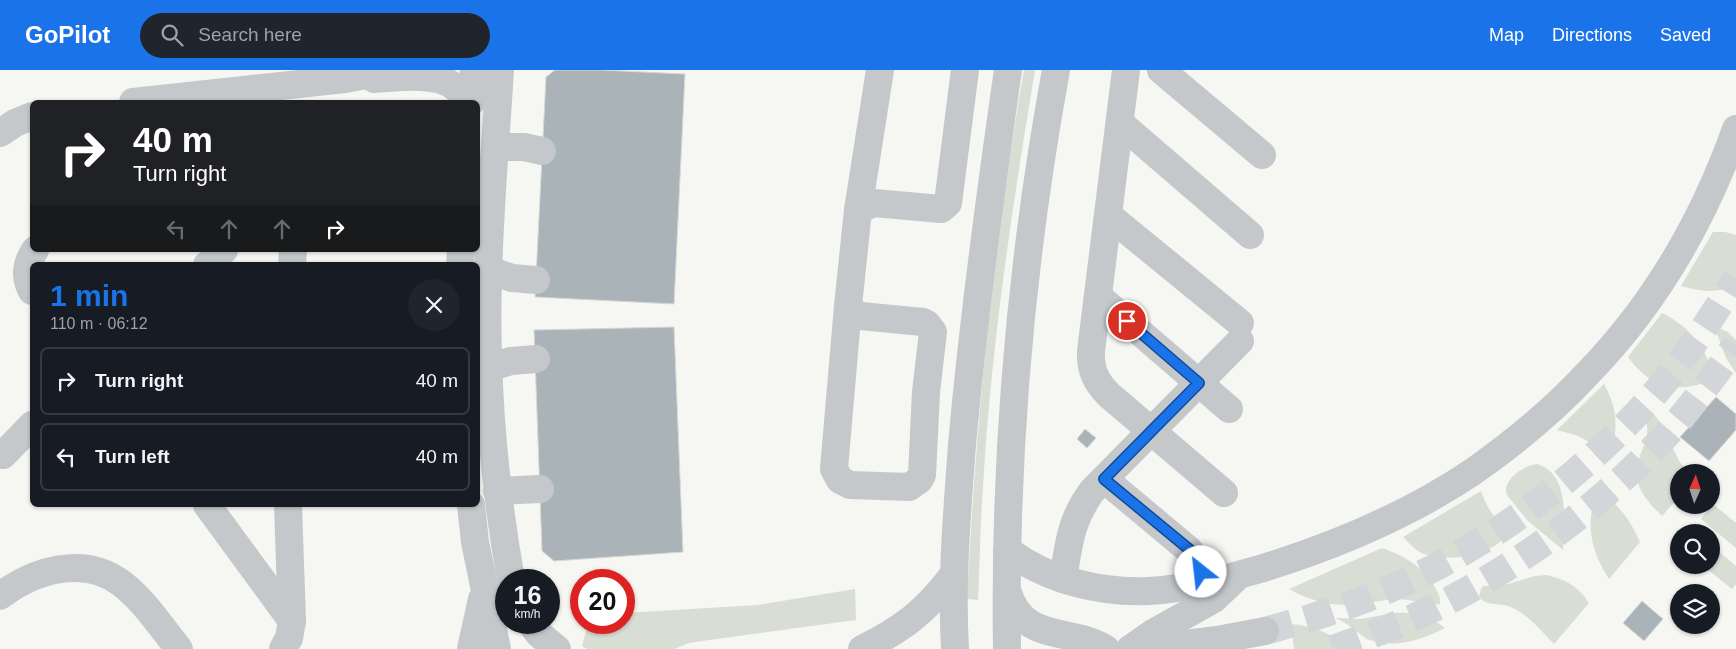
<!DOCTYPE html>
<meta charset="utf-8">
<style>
:root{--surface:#171b24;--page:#20242c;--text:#f1f3f6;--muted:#9ea1a6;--line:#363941;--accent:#1a73e8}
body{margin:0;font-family:Helvetica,sans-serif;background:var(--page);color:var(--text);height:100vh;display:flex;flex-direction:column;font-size:19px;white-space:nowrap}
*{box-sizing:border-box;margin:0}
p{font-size:16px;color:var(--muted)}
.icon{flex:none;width:28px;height:28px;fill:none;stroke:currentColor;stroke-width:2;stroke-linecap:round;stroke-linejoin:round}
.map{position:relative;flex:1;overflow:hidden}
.drawer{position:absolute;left:30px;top:192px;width:450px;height:245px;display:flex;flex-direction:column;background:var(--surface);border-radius:8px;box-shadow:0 1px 4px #0004}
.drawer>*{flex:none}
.hud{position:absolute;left:30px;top:30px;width:450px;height:152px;border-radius:8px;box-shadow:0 1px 4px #0004;background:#202124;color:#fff;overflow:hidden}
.needle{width:32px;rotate:3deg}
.controls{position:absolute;left:1670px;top:394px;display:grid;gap:10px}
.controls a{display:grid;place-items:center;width:50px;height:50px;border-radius:50%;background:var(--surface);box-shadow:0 1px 4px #0004;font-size:25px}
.speed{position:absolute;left:495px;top:499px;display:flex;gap:10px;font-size:25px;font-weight:700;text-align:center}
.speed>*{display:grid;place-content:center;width:65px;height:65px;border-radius:50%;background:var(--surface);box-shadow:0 1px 4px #0004;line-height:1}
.speed small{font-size:12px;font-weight:400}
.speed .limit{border:8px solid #d22;background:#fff;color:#111}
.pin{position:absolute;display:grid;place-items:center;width:42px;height:42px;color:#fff;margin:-21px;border:2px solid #fff;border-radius:50%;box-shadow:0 1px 5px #0007}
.me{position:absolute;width:55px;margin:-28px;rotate:331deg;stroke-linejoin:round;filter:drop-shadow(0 0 4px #0008)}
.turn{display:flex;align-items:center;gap:18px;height:105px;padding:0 20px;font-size:22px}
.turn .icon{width:65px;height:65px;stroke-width:2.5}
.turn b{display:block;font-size:35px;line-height:42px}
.lanes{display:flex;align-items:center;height:48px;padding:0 20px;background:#0003;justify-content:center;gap:25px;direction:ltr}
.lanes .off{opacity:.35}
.round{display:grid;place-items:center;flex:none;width:52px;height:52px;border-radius:26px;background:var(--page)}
.headline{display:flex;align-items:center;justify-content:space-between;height:85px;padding:0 20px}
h1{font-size:30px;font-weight:700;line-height:38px;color:var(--accent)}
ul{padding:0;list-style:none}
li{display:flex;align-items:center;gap:15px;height:68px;margin:0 10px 8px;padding:0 10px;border:2px solid var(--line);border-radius:8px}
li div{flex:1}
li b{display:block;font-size:19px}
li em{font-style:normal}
header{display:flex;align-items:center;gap:30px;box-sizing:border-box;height:70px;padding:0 25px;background:var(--accent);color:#fff}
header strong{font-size:24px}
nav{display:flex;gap:28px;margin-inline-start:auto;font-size:18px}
.search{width:350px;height:45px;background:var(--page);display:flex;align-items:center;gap:12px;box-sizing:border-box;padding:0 18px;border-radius:28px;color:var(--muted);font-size:19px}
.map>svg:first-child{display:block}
.green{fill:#d8ded4}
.building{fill:#aab3b8;stroke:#d8d8d5}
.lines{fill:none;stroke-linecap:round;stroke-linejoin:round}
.minor-tunnel{stroke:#d2d6d8;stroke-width:28;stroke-dasharray:28 14;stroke-linecap:butt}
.minor{stroke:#c4c8cb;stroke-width:28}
.route-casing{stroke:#114b97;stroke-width:12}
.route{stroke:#1a73e8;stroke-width:9}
</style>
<header>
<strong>GoPilot</strong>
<div class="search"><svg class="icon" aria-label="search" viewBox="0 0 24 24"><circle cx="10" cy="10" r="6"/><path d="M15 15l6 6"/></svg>Search here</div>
<nav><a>Map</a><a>Directions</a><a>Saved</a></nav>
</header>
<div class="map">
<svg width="1736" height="579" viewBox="0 0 1736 579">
<rect width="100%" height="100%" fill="#f6f6f3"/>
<g class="green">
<path d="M1024 0H1035C1012 138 991 277 983 417 980 454 980 492 978 530L967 529C976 352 993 175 1024 0Z"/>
<path d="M1713 162H1725L1736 165V216C1717 223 1700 222 1681 216Z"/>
<path d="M1662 243C1691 258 1707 278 1714 310 1678 323 1652 320 1628 287Z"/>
<path d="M1714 256 1728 262 1736 270V303L1726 288Z"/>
<path d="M1604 314C1608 321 1611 328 1613 336 1616 345 1619 377 1605 378 1597 379 1587 370 1580 367 1573 364 1565 362 1557 360Z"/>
<path d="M1648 340C1670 355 1670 384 1688 402H1679V427L1662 446C1647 431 1632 416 1638 392 1640 383 1645 375 1647 366 1648 358 1645 346 1648 340Z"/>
<path d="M1537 394C1571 404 1564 453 1563 480L1528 451 1507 425C1501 410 1524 395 1537 394Z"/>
<path d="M1597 418C1617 433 1630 449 1640 472L1609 509C1589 478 1586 453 1597 418Z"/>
<path d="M1481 421C1487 438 1495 451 1510 461 1505 466 1501 471 1496 475 1475 488 1447 491 1424 484 1416 481 1409 473 1403 467Z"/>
<path d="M1713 434 1736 453V478L1701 449Z"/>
<path d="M1711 475 1736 496V514L1732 519 1702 495H1711Z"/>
<path d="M1382 478C1404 486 1425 497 1436 519 1438 524 1441 528 1440 534 1432 536 1409 529 1398 529 1387 529 1377 532 1367 533 1338 538 1314 533 1289 519Z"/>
<path d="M1546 505C1565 509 1578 516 1589 533L1554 574C1541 561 1526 542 1508 536 1498 533 1484 536 1479 526L1481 519 1483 516 1505 515 1535 506Z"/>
<path d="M855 519 856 550 702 571 689 573 674 579H587L582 576 586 561 590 553 624 552V543L758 535Z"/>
<path d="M1395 543C1415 542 1430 546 1445 558 1419 571 1395 579 1367 569 1354 561 1350 553 1334 548L1360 549Z"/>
<path d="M1291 554C1313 556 1332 563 1348 579H1294Z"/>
</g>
<g class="building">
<path d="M555 0H601L685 4 674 234 535 227 546 7Z"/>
<path d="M674 257 683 482 554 491 542 481 534 260Z"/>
<path d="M1716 327 1736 344V360L1709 391 1680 367Z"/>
<path d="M1085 359 1096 368 1087 378 1077 369Z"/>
<path d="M1642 531 1663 549 1644 571 1623 553Z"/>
</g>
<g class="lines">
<g class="minor-tunnel">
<path d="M1265 561C1301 551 1335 541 1370 527 1472 487 1566 420 1641 339 1678 299 1708 254 1736 208"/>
<path d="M1333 579C1368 566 1404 553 1438 536 1524 493 1604 433 1669 362 1693 334 1715 305 1736 275"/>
</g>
<g class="minor">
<path d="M500 0C494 96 485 192 488 288 490 363 498 436 511 510"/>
<path d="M1126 0 1091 281C1090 300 1096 312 1109 325L1224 423"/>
<path d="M1161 0 1262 85"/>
<path d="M374 9C396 8 433 2 452 15 459 19 463 26 467 32"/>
<path d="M133 32 345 9 393 0"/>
<path d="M471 32 474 0"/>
<path d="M1120 53 1250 165"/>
<path d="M0 63 15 53 32 46"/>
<path d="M495 77H524L542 81"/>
<path d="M858 140 874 133 941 139 948 133 965 0"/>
<path d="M1108 145 1240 253"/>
<path d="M207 195 224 180"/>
<path d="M292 195 293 180"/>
<path d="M460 195 461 180"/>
<path d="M489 200 512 208 536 210"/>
<path d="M32 221C24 207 26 193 35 180"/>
<path d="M1098 226 1229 339"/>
<path d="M848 236 856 244 861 246 923 252 927 254 933 262 926 322 922 405 919 410 909 417 850 415 840 410 834 399 848 236 858 140 880 0"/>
<path d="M488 298 511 291 536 289"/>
<path d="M3 385 32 355"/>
<path d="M1104 409 1189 480 1199 494 1203 513"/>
<path d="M497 421 540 419"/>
<path d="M207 435 292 551"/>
<path d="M471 435 475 472 497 579"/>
<path d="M1007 480C1047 510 1099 523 1149 521 1187 519 1224 509 1260 499 1335 476 1409 445 1474 401 1515 372 1554 340 1588 303 1655 234 1704 149 1736 59"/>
<path d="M1063 509C1069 474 1070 451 1092 421L1240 271"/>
<path d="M1007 520C1023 575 1070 556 1106 579"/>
<path d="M0 526C34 500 84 485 121 513 144 530 161 557 179 579"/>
<path d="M530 552 539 564 557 579"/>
<path d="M283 579 289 568 292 551 288 435"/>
<path d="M471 579 482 529"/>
<path d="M862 579C903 559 926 541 954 504"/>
<path d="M955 579C951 511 957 443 962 375 973 250 990 125 1008 0"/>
<path d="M1007 579C1004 385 1021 191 1056 0"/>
<path d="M1130 579 1153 563 1214 529 1237 507"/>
<path d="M1146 579 1217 570 1265 561"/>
</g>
</g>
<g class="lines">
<defs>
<path id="route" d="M1127 251 1199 313 1104 409 1190 480 1195 486 1201 502"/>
</defs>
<use href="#route" class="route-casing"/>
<use href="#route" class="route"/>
</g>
</svg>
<div class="controls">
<a><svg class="needle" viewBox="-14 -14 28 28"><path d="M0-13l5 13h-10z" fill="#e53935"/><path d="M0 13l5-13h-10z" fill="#9ea1a6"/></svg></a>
<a><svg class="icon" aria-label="search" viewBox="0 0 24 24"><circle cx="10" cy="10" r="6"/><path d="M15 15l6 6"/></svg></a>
<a><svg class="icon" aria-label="layers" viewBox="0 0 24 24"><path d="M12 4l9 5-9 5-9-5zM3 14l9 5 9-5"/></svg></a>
</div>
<div class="speed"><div>16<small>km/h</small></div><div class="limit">20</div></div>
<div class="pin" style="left:1127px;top:251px;background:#d93025"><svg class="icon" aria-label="arrive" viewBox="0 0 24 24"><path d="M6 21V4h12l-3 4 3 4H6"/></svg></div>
<svg class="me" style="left:1201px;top:502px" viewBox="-20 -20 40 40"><circle r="19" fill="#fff"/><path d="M0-13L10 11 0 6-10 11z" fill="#1a73e8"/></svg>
<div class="hud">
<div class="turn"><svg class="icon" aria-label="right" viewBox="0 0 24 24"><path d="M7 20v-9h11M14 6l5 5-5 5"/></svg><div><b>40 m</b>Turn right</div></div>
<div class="lanes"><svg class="icon off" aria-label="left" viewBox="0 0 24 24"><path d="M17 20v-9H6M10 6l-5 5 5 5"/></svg><svg class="icon off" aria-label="ahead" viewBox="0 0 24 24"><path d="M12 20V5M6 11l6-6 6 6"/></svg><svg class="icon off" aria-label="ahead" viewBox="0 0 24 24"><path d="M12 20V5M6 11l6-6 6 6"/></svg><svg class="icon" aria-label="right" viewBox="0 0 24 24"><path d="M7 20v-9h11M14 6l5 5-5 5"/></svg></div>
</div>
<section class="drawer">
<div class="headline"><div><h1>1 min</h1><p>110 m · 06:12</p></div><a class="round"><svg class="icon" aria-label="close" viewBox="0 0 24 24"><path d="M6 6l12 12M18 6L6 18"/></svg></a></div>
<ul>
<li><svg class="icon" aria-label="right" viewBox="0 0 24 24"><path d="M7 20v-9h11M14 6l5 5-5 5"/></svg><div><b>Turn right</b></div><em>40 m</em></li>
<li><svg class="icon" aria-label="left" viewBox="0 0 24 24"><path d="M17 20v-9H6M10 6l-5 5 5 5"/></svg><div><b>Turn left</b></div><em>40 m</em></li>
</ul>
</section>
</div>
